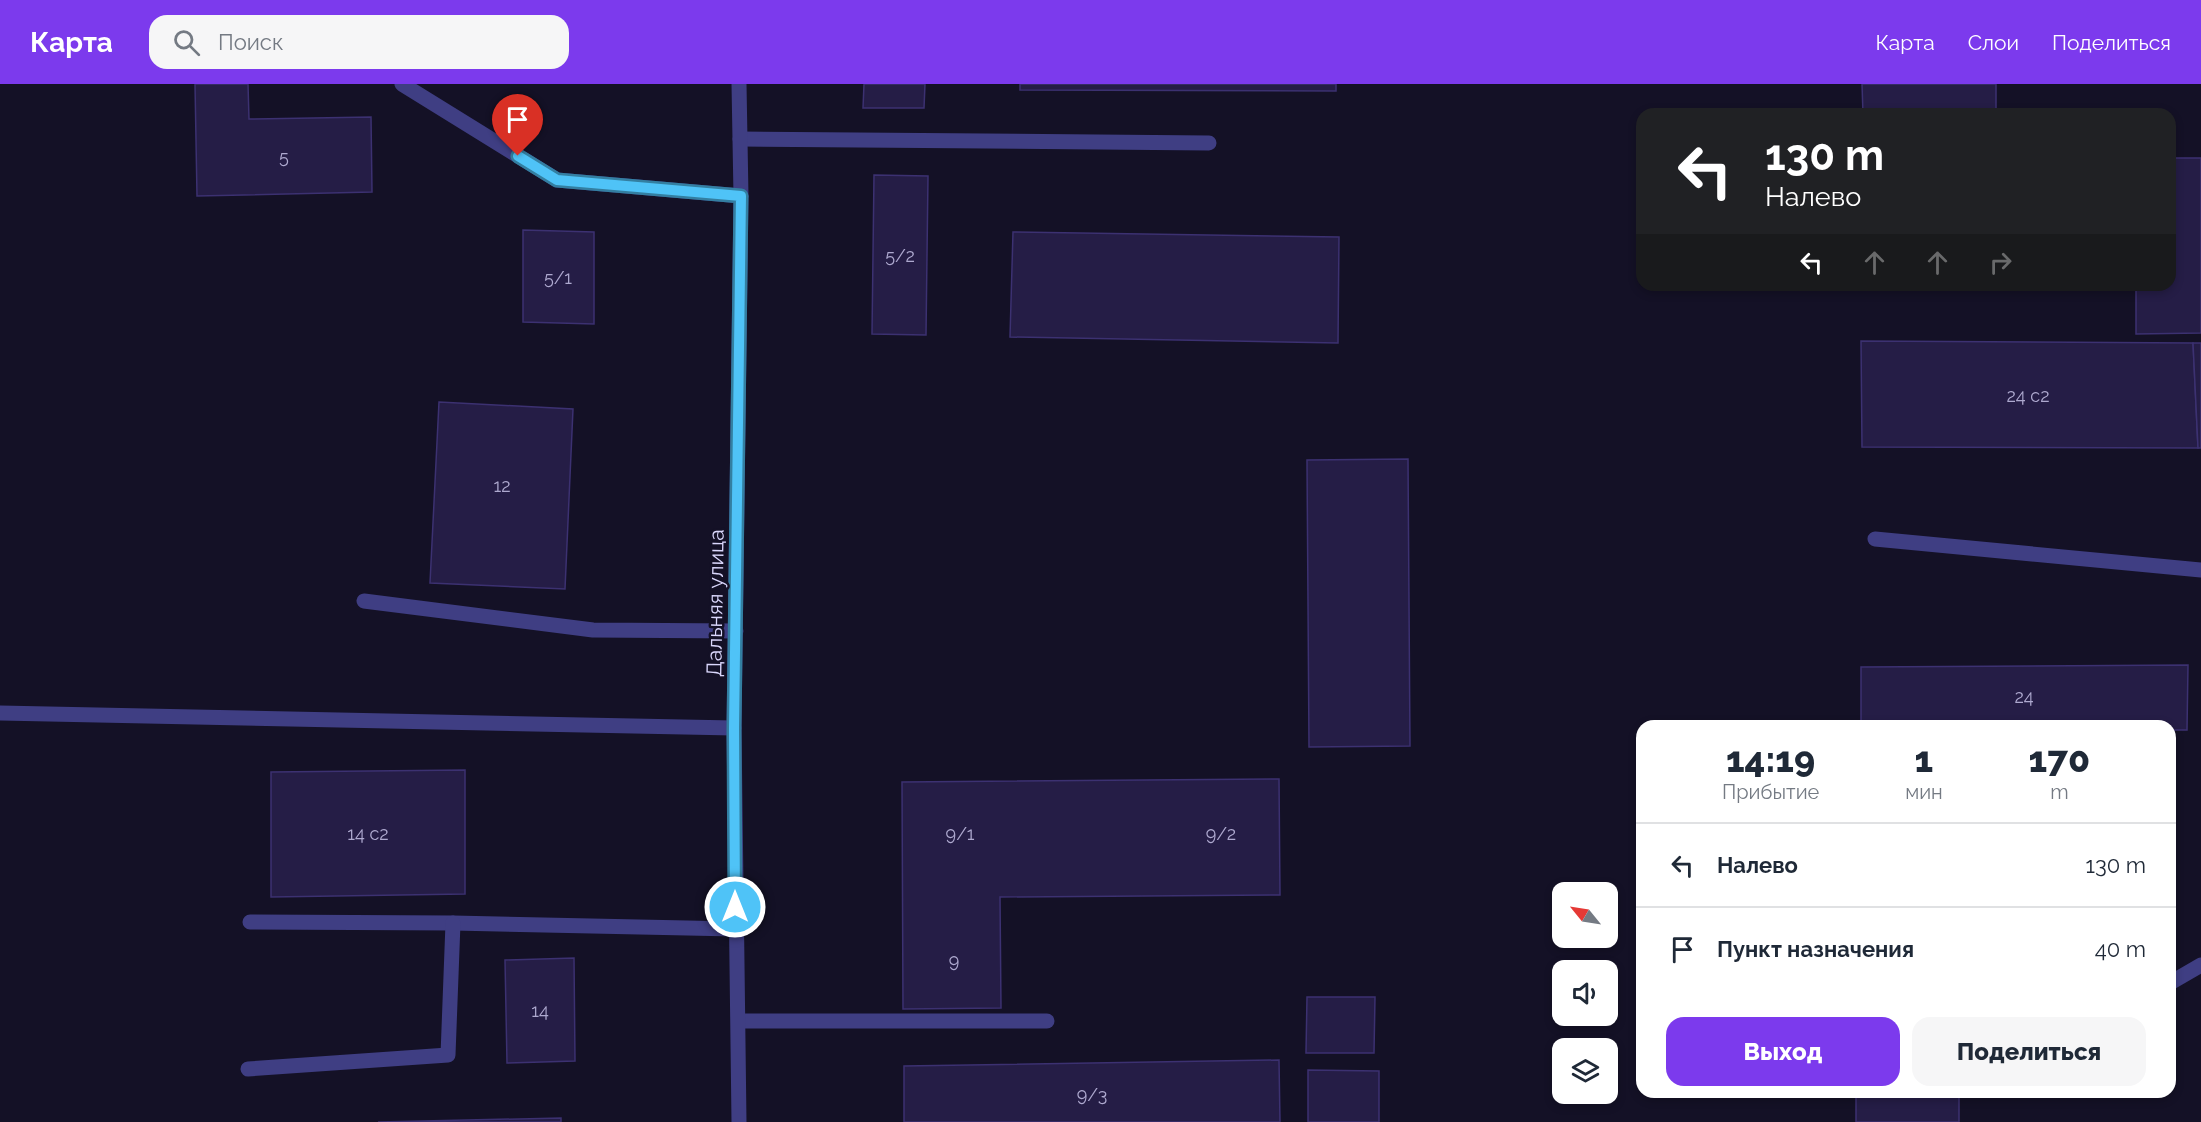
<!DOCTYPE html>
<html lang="ru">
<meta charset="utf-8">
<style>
:root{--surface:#fff;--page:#f6f6f7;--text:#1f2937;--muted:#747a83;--line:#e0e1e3;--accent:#7c3aed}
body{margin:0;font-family:Raleway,sans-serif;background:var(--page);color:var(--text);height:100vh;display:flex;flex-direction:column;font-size:22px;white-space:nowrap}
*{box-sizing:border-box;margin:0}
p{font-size:20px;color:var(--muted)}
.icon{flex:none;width:33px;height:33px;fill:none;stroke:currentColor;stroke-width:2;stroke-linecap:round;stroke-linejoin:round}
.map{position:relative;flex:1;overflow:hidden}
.details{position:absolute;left:1636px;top:636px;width:540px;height:378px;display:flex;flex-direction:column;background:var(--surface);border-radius:18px;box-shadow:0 3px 9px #0003}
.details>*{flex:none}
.top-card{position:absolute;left:1636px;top:24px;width:540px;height:183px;border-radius:18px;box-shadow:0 3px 9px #0003;background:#202124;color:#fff;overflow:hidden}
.needle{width:39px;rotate:300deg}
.buttons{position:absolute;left:1552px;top:798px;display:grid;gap:12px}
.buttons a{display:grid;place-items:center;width:66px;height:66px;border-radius:12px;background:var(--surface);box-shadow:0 3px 9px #0003;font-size:30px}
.pin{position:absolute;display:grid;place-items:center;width:51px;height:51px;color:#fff;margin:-62px -26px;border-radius:50% 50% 50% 0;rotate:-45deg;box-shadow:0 0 6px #0007}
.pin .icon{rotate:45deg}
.me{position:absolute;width:66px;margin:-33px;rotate:0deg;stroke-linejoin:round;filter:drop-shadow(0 0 4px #0008)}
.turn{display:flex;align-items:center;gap:21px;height:126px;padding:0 30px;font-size:27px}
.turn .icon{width:78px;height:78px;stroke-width:2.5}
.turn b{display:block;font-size:42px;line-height:51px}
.lanes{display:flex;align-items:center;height:57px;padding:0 30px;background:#0003;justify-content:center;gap:30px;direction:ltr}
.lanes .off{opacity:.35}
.eta{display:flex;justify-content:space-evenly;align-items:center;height:102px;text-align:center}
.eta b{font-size:36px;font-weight:800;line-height:42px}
.cta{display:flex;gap:12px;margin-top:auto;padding:12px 30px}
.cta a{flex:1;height:69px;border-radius:18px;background:var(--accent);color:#fff;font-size:24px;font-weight:800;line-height:69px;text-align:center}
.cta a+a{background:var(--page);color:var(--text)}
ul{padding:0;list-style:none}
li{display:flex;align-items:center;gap:18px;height:84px;padding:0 30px;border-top:2px solid var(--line)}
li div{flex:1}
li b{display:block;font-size:22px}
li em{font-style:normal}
header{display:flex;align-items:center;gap:36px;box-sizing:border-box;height:84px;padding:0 30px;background:var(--accent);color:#fff}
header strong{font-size:28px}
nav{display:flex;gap:33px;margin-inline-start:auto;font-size:21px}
.search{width:420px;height:54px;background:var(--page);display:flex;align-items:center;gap:15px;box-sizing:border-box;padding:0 21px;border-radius:18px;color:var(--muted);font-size:22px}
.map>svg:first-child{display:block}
.building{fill:#251d46;stroke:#3c3171;stroke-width:1.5}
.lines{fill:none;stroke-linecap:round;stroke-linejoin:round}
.service{stroke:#3f3e83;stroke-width:15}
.minor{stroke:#3f3e83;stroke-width:15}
.route-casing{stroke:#337fa1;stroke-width:15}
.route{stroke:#4fc3f7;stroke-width:10}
.labels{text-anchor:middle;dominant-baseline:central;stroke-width:5;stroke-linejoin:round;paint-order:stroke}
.number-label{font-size:18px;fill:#aea9cf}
.street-label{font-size:21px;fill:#dbd8fd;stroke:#141126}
</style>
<header>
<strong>Карта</strong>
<div class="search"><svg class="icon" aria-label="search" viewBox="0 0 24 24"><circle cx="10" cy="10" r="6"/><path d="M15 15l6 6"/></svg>Поиск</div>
<nav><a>Карта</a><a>Слои</a><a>Поделиться</a></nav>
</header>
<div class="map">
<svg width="2201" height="1038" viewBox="0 0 2201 1038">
<rect width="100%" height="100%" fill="#141126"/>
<g class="building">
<path d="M195 0H248L249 35 371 33 372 108 197 112Z"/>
<path d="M864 0H925L924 24H863Z"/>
<path d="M1020 0H1336V7L1020 6Z"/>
<path d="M1862 0H1996V30H1863Z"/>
<path d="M2170 74H2201V249L2136 250V201H2170Z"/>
<path d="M874 91 928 92 926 251 872 250Z"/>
<path d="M523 146 594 148V240L523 238Z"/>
<path d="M1013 148 1339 153 1338 259 1010 253Z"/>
<path d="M1861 257 2193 259 2198 364 1862 363Z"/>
<path d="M2193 259H2201V364H2198Z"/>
<path d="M439 318 573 325 565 505 430 499Z"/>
<path d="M1408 375 1410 662 1309 663 1307 376Z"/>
<path d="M2188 581 2187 646H2170V642H1861V583Z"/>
<path d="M465 686V810L271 813V688Z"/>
<path d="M1279 695 1280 811 1000 813 1001 924 903 925 902 698Z"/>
<path d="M574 874 575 977 507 979 505 876Z"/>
<path d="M1307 913H1375L1374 969H1306Z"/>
<path d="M1279 976 1280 1038H904V982Z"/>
<path d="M1308 986 1379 987V1038H1308Z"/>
<rect x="1856" y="1008" width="103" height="30"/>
<path d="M561 1034V1038H378Z"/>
</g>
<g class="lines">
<g class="service">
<path d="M402 0 557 96 741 112"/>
<path d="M740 55 1209 59"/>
<path d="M1875 455 2201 486"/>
<path d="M364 517 593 546 736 547"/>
<path d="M0 629 734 644"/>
<path d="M250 838 453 839 735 845"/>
<path d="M2170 899 2201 881"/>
<path d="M739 937H1047"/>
<path d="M248 985 448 971 453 839"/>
</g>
<path class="minor" d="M739 1038 734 644 741 112 739 0"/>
</g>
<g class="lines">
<defs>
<path id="route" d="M518 72 557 96 741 112 734 644 735 823"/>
</defs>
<use href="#route" class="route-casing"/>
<use href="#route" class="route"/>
</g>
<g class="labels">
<g class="number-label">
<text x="284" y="72">5</text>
<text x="900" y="171">5/2</text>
<text x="558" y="193">5/1</text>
<text x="2028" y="311">24 с2</text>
<text x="502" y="401">12</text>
<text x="2024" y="612">24</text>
<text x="368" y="749">14 с2</text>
<text x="960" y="749">9/1</text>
<text x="1221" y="749">9/2</text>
<text x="954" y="876">9</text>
<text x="540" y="926">14</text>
<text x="1092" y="1010">9/3</text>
</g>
<g class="street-label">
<text transform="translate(715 519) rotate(-89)">Дальняя улица</text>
</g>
</g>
</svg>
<div class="buttons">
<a><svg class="needle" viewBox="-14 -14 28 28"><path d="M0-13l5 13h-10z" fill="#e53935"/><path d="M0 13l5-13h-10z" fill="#747a83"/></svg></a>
<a><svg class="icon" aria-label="sound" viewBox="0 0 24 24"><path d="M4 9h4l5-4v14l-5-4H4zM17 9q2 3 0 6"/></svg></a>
<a><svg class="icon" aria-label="layers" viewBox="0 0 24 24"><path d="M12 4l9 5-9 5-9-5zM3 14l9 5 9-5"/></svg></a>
</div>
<div class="pin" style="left:518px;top:72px;background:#d93025"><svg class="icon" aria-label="arrive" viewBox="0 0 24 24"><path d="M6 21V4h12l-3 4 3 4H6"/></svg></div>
<svg class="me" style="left:735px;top:823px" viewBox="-20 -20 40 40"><circle r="17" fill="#4fc3f7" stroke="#fff" stroke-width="3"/><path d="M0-11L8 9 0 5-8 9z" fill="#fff"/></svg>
<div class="top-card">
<div class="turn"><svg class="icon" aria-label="left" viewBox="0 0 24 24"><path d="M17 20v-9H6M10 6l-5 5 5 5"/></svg><div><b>130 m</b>Налево</div></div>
<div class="lanes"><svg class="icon" aria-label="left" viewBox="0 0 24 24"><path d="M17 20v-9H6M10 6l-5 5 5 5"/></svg><svg class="icon off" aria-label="ahead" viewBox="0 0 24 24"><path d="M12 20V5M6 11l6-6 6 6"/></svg><svg class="icon off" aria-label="ahead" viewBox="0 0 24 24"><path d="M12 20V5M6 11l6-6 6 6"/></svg><svg class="icon off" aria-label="right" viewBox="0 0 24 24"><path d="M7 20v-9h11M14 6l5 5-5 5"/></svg></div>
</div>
<section class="details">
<div class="eta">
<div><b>14:19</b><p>Прибытие</p></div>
<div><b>1</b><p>мин</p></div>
<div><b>170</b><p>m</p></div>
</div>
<ul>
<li><svg class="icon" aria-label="left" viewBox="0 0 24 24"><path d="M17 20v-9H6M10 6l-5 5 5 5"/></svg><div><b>Налево</b></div><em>130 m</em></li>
<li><svg class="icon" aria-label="arrive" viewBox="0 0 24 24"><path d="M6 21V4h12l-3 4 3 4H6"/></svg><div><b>Пункт назначения</b></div><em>40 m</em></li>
</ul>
<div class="cta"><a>Выход</a><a>Поделиться</a></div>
</section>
</div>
